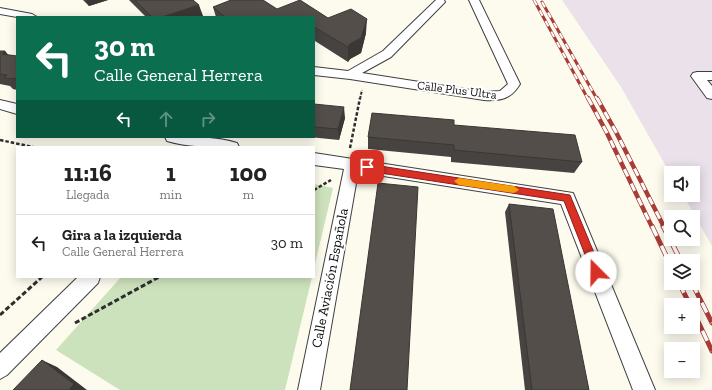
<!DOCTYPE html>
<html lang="es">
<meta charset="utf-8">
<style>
:root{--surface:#fff;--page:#f6f6f6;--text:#222;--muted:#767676;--line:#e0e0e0}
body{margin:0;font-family:"Zilla Slab",serif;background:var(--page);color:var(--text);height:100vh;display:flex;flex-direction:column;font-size:15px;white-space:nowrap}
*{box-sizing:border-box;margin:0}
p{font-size:13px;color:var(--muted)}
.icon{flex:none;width:22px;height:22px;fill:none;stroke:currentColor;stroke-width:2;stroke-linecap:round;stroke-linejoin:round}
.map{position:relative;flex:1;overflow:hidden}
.drawer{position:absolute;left:16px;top:146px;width:299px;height:132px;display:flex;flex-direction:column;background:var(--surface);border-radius:0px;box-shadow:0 2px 10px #0003}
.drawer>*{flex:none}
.guide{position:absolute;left:16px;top:16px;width:299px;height:122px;border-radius:0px;box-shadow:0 2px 10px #0003;background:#0b6e4f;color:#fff;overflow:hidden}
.buttons{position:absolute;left:664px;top:166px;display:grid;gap:8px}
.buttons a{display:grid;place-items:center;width:36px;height:36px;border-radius:0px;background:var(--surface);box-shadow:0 2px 10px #0003;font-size:20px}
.pin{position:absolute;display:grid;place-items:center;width:34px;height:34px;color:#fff;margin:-17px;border-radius:8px;box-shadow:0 2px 6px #0006}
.me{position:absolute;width:44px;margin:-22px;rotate:338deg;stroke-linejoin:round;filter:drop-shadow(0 0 3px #0008)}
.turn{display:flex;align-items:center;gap:14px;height:84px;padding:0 12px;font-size:18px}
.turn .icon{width:52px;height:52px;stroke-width:2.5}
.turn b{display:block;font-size:28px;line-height:34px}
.lanes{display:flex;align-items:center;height:38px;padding:0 12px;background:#0003;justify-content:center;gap:20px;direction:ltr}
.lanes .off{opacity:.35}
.eta{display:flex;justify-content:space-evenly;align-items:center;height:68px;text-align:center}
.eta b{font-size:24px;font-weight:700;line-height:28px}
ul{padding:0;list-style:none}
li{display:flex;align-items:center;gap:12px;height:56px;padding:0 12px;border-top:1px solid var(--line)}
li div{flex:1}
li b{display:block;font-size:15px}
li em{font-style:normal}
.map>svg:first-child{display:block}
.industrial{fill:#eae1ea}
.green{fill:#cce2bc}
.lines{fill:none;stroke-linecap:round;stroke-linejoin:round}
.street-casing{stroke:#3f3f3f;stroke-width:2}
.path-far2{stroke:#2e2e2e;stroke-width:2;stroke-dasharray:3 1.5;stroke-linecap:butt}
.path-far1{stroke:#2e2e2e;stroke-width:2.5;stroke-dasharray:3.5 2;stroke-linecap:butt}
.path{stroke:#2e2e2e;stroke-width:3;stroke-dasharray:5 2.5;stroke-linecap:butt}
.street{fill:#fff;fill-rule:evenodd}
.rail-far2-casing{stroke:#a93c37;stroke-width:3}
.rail-far1-casing{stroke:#a93c37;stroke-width:4.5}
.rail-casing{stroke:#a93c37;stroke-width:5}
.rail-far2{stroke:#fff;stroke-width:2;stroke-dasharray:6;stroke-linecap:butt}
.rail-far1{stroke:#fff;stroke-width:3;stroke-dasharray:8;stroke-linecap:butt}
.rail{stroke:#fff;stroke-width:3.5;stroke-dasharray:11;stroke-linecap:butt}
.wall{fill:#474340}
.shaded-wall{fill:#3a3734}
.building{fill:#534e4a;stroke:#3a3734}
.route{fill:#d93025;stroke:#8d1f18}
.slow{fill:#f59e0b}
.labels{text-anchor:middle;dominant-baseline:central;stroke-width:4;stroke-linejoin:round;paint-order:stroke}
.far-street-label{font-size:12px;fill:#0c0c0c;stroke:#fff}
.street-label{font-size:14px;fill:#0c0c0c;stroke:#fff}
</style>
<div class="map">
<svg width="712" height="390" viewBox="0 0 712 390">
<rect width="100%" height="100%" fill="#fdfbee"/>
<path class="industrial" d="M562 0H712V246L683 195H693V173H671V175L621 87Z"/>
<g class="green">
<path d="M314 184 333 188 314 268Z"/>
<path d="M121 277H312L285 390H120L56 350Z"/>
</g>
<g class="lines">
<defs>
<g id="street">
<path d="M436 0H444L445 2 391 57 362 73 484 92 500 91 508 84 469 0H479L520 84C511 99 501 101 484 100L350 79 314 75V67L348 71 383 51Z"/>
<path d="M0 8 32 14 37 17H17L0 14Z"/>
<path d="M697 72H712V80H707L712 86V99L707 98 691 76 693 73Z"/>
<path d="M0 100 17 104V114L0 109Z"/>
<path d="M165 137C189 137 214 136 237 143L239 147C215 147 191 148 167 141Z"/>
<path d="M314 153 573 193 655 390H633L561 204 358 172 320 390H298L344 169 314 165Z"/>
<path d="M78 277H100L98 283 7 375 0 379V353Z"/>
</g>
</defs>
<use href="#street" class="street-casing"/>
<path class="path-far2" d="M360 99 362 90"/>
<g class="path-far1">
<path d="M0 140 33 147"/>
<path d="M350 148 360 98"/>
<path d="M314 190 331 180"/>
</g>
<g class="path">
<path d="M0 315 42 277"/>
<path d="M75 323 159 277"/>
</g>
<use href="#street" class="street"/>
<defs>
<g id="rail-far2">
<path d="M534 0 588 99"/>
<path d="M542 2 597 99"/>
</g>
<g id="rail-far1">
<path d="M588 98 607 133 652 227"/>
<path d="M597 98 616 132 664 227"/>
</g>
<g id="rail">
<path d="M652 226 671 266"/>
<path d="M663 226 681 261"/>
<path d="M679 283 690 305"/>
<path d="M692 283 712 323"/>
<path d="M693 311 712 351"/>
</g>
</defs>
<use href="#rail-far2" class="rail-far2-casing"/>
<use href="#rail-far1" class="rail-far1-casing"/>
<use href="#rail" class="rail-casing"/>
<use href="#rail-far2" class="rail-far2"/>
<use href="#rail-far1" class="rail-far1"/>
<use href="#rail" class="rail"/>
</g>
<g class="wall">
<path d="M83 0H108L89 6Z"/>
<path d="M129 0H193L203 16 199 17H146Z"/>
<path d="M213 7 277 9 328 18 366 33 361 53 350 59 348 62 315 41H314V17H216Z"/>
<path d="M0 51H5L8 55 17 56V90L13 89 10 86 0 84Z"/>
<path d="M314 104 345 118 339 140 309 137H314Z"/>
<path d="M454 125 582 162 574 173 451 162V157L368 149V137Z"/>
<path d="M509 204 589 390H525L505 212Z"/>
</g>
<g class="shaded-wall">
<path d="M86 0H108L89 6Z"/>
<path d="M199 5 203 16 199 17H162Z"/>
<path d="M367 19 366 33 361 53 350 59 348 62V47Z"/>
<path d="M5 51 14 62 2 54Z"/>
<path d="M344 107 345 118 339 140 338 129Z"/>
<path d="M42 360 57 367 87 390H69Z"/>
</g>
<g class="building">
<path d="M135 0H193L199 5 162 17H152Z"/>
<path d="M231 0H263L277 9 300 0 328 18 351 9 367 19 361 38 350 44 348 47 314 27V17H225L213 7Z"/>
<path d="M0 51H5L2 54 17 56V79L4 78 7 75 0 74Z"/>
<path d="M314 104 344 107 338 129 314 127Z"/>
<path d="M372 113 454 120V125L575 135 582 162 454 150V145L368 137Z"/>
<path d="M378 183 418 187 407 390H350Z"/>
<path d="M509 204 553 209 589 390H532Z"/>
<path d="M42 360 74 384 69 390H13Z"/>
</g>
<path class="route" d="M367 164 570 195 602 272 600 275 596 276 593 275 564 201 367 171 363 167Z"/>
<path class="slow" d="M459 178 514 186 519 190 514 193 459 185 454 181Z"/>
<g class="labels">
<g class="far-street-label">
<text transform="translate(457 90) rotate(7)">Calle Plus Ultra</text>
</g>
<g class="street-label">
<text transform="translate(330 278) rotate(-79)">Calle Aviación Española</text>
</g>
</g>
</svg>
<div class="buttons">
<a><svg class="icon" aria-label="sound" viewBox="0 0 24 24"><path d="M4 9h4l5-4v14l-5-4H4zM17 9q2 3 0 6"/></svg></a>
<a><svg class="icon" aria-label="search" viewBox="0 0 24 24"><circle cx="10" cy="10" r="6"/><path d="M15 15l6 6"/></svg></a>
<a><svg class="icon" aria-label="layers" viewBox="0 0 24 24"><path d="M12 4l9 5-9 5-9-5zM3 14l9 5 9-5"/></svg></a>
<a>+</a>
<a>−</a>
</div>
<div class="pin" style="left:367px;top:167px;background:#d93025"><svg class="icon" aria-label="arrive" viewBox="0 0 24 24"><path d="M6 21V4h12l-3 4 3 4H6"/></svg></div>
<svg class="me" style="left:596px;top:272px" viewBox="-20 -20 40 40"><circle r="19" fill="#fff"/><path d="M0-13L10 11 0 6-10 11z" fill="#d93025"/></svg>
<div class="guide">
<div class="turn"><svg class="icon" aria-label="left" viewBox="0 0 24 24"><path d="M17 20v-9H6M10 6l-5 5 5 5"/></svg><div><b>30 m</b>Calle General Herrera</div></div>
<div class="lanes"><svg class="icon" aria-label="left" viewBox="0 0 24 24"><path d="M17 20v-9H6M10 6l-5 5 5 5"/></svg><svg class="icon off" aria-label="ahead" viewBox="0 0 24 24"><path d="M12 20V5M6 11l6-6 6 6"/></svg><svg class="icon off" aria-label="right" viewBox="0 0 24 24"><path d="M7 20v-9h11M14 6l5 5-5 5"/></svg></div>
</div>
<section class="drawer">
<div class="eta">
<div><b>11:16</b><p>Llegada</p></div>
<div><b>1</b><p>min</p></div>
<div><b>100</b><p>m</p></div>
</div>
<ul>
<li><svg class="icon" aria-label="left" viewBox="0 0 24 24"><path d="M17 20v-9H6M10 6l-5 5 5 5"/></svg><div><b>Gira a la izquierda</b><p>Calle General Herrera</p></div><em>30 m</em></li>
</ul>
</section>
</div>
